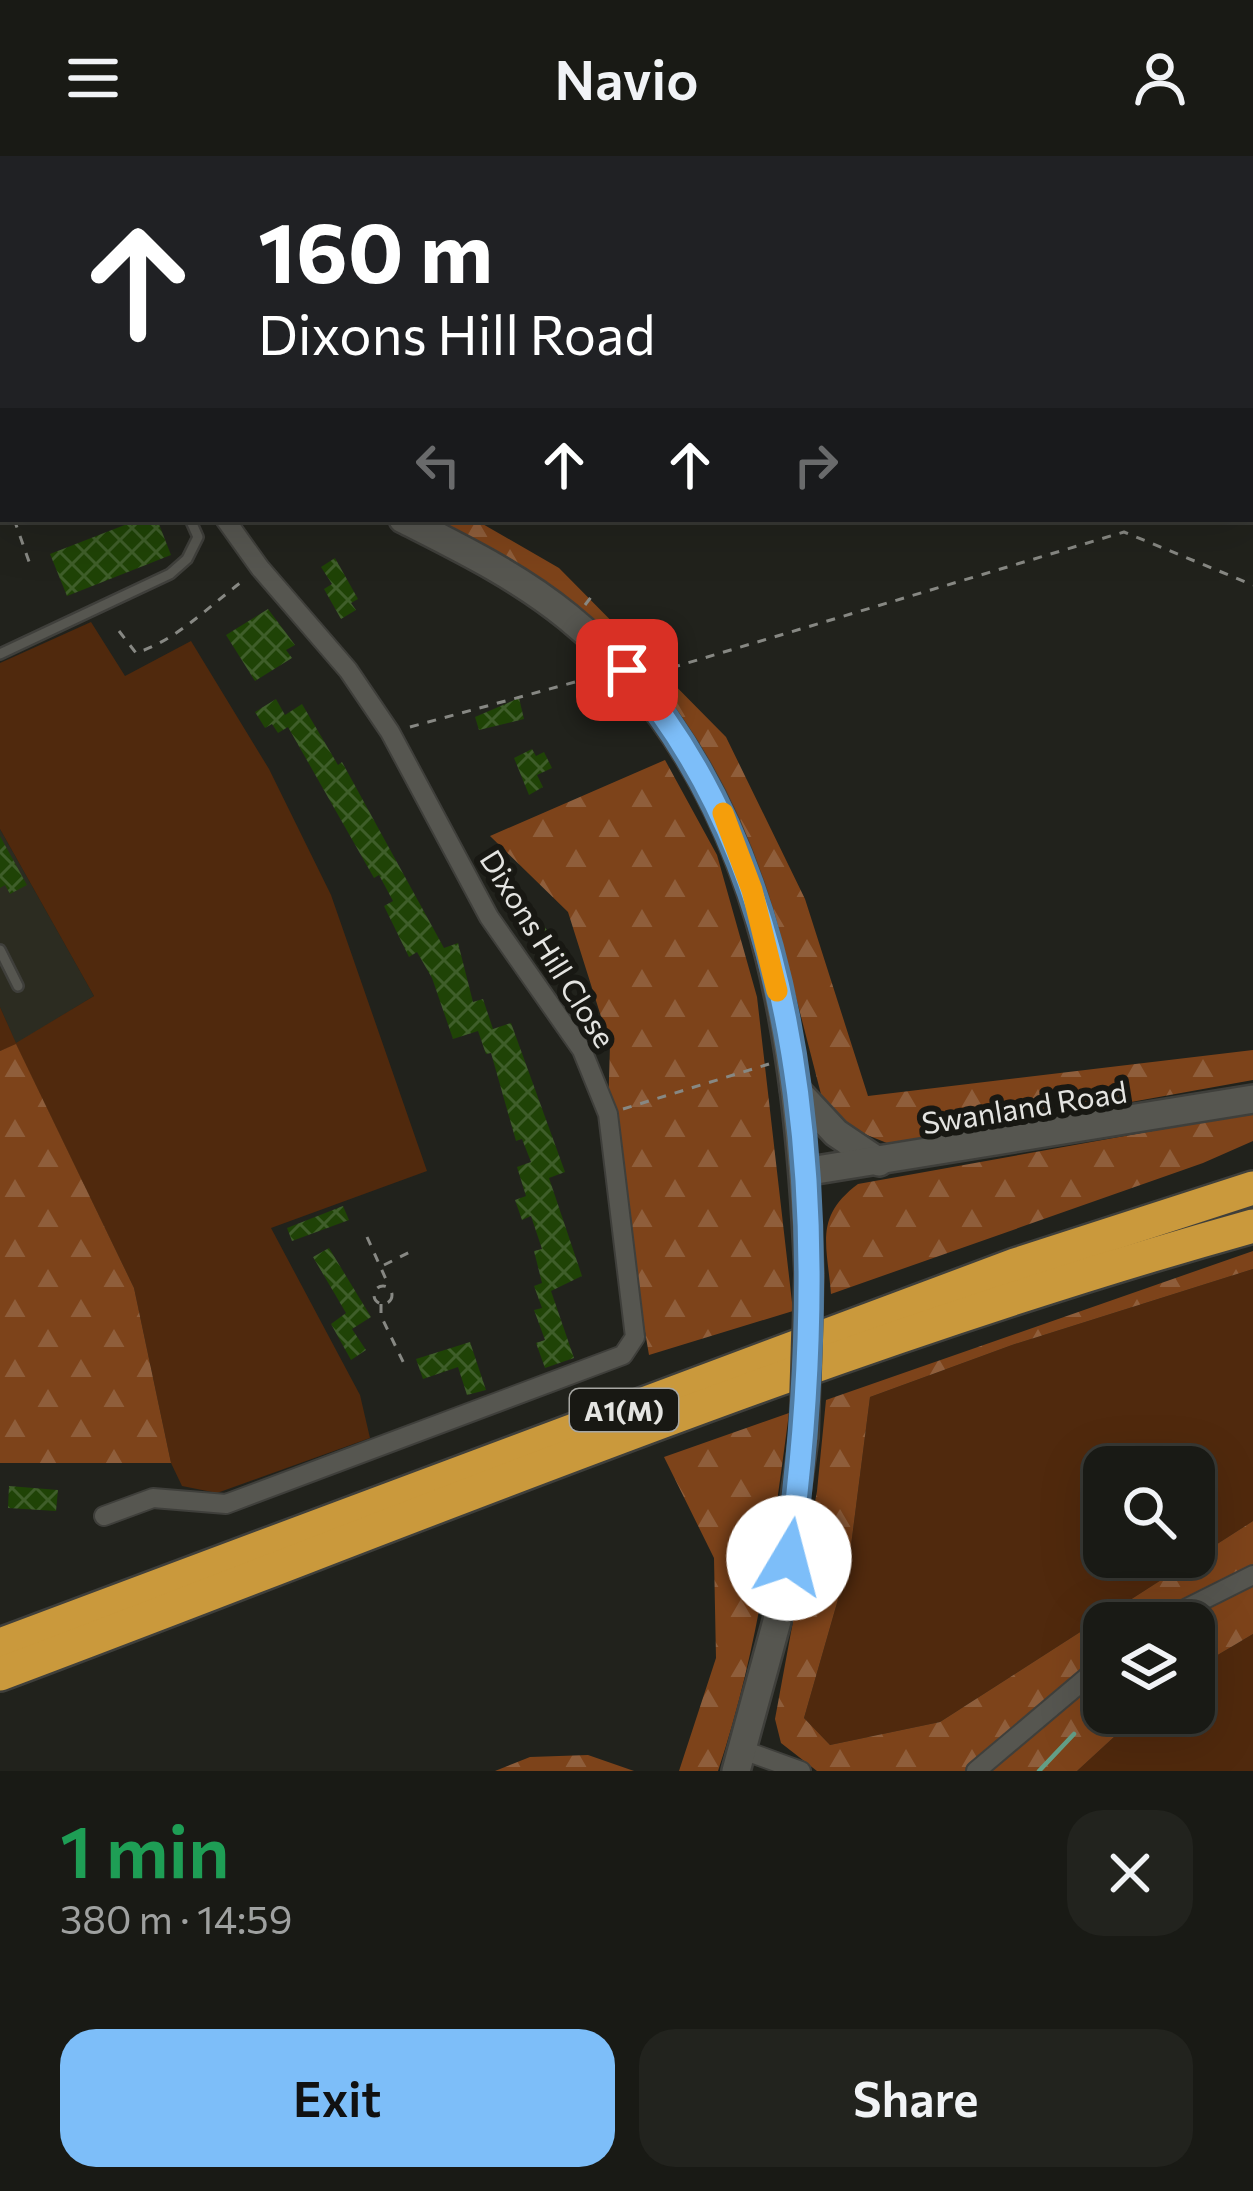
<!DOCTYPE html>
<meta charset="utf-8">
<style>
:root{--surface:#191a15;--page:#22231e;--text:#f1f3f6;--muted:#9fa1a0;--line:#373834;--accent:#7dbef9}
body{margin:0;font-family:Commissioner,sans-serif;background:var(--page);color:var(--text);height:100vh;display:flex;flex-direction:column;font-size:45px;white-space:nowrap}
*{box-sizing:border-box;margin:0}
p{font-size:39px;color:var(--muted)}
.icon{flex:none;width:66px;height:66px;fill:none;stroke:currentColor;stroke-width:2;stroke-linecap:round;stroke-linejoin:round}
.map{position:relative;height:1615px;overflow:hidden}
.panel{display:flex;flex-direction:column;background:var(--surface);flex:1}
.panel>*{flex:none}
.banner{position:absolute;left:0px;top:0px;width:1254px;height:366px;box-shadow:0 12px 48px #0002,0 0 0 3px var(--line);background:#202124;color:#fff;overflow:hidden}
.controls{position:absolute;left:1083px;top:1290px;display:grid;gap:24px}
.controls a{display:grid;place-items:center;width:132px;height:132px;border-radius:24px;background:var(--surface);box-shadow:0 12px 48px #0002,0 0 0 3px var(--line);font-size:60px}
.pin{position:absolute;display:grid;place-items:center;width:102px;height:102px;color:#fff;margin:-51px;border-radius:24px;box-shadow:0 6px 18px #0006}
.me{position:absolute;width:132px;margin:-66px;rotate:8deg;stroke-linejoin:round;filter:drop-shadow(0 0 9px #0008)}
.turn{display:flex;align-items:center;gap:42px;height:252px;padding:0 60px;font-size:54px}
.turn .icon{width:156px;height:156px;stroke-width:2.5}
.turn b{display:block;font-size:84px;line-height:102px}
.lanes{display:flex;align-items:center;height:114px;padding:0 60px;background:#0003;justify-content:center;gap:60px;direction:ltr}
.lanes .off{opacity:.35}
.round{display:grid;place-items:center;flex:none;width:126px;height:126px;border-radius:36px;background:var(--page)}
.summary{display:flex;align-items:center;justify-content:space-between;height:204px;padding:0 60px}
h1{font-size:72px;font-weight:600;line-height:90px;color:#1e9e55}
.primary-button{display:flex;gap:24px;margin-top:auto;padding:24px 60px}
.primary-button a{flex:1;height:138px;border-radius:36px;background:var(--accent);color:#111;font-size:48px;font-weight:600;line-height:138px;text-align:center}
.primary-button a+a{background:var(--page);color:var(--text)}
header{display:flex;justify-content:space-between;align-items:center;height:156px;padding:0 60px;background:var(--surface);font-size:54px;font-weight:600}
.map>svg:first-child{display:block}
.built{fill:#2c2c21}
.green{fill:#50290d;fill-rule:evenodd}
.forest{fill:url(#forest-firs)}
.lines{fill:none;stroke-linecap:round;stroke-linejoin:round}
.stream{stroke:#649f87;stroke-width:4.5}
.building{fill:url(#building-cross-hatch)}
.lane-casing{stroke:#3f3f3b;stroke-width:14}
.street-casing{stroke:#3f3f3b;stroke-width:22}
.secondary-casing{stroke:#3f3f3b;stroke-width:32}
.highway-casing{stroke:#3f3f3b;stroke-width:38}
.path{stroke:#878883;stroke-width:3;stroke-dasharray:9 9;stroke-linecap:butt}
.lane{stroke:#565650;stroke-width:9}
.street{stroke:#565650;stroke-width:18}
.secondary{stroke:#565650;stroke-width:27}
.highway{stroke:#ca993c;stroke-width:33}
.secondary-bridge-casing{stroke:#3f3f3b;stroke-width:32;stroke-linecap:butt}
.secondary-bridge{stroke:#565650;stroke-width:27}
.route-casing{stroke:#517ca2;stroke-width:30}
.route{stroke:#7dbef9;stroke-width:21}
.slow{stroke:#f59e0b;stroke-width:21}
.labels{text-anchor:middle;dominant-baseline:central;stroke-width:12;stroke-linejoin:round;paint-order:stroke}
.shield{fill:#181813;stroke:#a7a7a3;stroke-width:3}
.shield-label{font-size:27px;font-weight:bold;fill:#e4e4e1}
.street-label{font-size:30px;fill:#e4e4e1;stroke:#181813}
</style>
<header><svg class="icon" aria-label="menu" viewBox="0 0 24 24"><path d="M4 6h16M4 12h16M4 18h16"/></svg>Navio<svg class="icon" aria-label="person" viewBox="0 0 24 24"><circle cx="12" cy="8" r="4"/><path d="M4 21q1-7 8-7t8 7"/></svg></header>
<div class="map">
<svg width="1253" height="1615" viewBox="0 0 1253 1615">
<defs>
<pattern id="forest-firs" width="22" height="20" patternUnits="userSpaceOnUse" patternTransform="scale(3)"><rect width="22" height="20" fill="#7d431a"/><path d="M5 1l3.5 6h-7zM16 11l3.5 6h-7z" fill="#8f5e3b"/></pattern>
<pattern id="building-cross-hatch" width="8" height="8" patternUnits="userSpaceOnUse" patternTransform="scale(3)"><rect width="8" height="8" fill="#1f4306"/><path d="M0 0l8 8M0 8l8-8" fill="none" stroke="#3f5e2a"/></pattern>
</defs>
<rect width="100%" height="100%" fill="#21221c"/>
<path class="built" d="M0 673 94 840 16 888 0 851Z"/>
<g class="green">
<path d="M91 466 125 520 191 485 269 613 331 739 427 1015 271 1072 360 1239 370 1282 217 1337 182 1330 171 1307 134 1132 16 889 0 895V851L16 887 94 840 0 673V507Z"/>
<path d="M1253 1113V1365L940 1566 830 1589 804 1562 849 1405 870 1241 1012 1189ZM1104 1311H1194V1401H1104Z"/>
<path d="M1253 1478V1615H1077L1140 1557H1194V1513Z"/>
</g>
<g class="forest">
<path d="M421 363H474L559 412 726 581 805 743 868 940 1253 894V924L892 989 852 973 822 942 779 775 737 660 650 527Z"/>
<path d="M665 604 717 699 757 841 793 1155 649 1199 608 958 610 889 568 756 490 680Z"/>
<path d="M16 888 134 1132 171 1307H0V895Z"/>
<path d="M1253 957V985L1203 1007 831 1138C827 1088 814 1061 858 1028Z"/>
<path d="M1253 1095V1113L1012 1189 870 1241 849 1405 804 1562 830 1589 940 1566 1253 1365V1478L1194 1513V1467H1104V1557H1140L1077 1615H817L781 1587 775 1563 817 1335 826 1244Z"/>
<path d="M789 1257C773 1379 757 1498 718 1615H679L716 1502 714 1402 664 1301Z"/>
<path d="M588 1599 634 1615H495L530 1601Z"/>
</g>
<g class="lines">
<path class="stream" d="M1039 1615 1074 1578"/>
</g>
<g class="building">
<path d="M140 363H157L171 399 67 440 50 398Z"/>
<path d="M335 402 358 443 351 447 356 454 341 463 324 433 332 428 321 411Z"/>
<path d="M268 453 295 489 286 494 292 502 255 525 226 479Z"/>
<path d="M519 542 524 563 479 574 475 561Z"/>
<path d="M276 543 285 559 302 548 338 609 342 606 444 792 458 787 473 846 483 843 493 873 511 867 565 1016 549 1022 582 1120 551 1135 574 1202 545 1212 536 1187 545 1184 534 1154 542 1152 534 1130 542 1127 534 1095 542 1093 531 1060 522 1064 515 1044 526 1040 517 1011 531 1006 522 983 516 985 491 897 486 898 478 875 453 883 432 822 417 796 409 801 384 750 393 745 379 719 374 722 288 571 278 577 272 568 265 572 255 556Z"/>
<path d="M532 593 536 600 544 596 552 612 537 619 543 631 529 639 514 602Z"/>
<path d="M0 680 27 729 10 738 5 729 0 732Z"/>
<path d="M531 753 568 802 552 815 515 766Z"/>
<path d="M343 1050 349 1064 292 1085 287 1072Z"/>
<path d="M329 1092 371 1161 352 1173 366 1194 351 1204 331 1168 346 1157 313 1101Z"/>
<path d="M470 1186 486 1234 467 1239 458 1211 423 1223 416 1203Z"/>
<path d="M9 1330 58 1334 56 1355 8 1352Z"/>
</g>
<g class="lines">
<defs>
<g id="lane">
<path d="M0 498 170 418 187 403 198 381 190 363"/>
<path d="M0 794 18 830"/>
</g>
<g id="street">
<path d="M104 1360 153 1342 226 1348 623 1199 635 1181 608 958 582 894 489 761 390 576 348 514 260 412 225 363"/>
<path d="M1157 1467 1253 1419"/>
<path d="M743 1594 801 1615"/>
<path d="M976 1615 1104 1507"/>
</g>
<g id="secondary">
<path d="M50 0 52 3"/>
<path d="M403 363C460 392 518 420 568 461 766 622 798 878 809 1118"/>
<path d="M794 932 836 977 879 1006"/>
<path d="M804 1016 1253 943"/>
<path d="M736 1615 777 1465 804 1281"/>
</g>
<g id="highway">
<path d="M0 1489 1015 1109 1253 1032"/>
<path d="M0 1518C414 1363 826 1189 1253 1070"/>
</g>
</defs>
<use href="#lane" class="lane-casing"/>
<use href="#street" class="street-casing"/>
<use href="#secondary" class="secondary-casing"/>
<use href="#highway" class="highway-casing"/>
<g class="path">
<path d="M14 363 32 414"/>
<path d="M585 449 594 437"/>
<path d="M119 475 136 497C177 484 209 450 244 424"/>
<path d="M654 517 1124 376 1253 429"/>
<path d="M410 571 597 520"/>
<path d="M623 953 769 908"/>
<path d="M367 1081 389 1130"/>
<path d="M384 1109 410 1096"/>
<circle cx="383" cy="1139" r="9"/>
<path d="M381 1148V1160L407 1214"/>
</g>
<use href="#lane" class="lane"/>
<use href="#street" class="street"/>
<use href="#secondary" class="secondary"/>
<use href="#highway" class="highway"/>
<defs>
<path id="secondary-bridge" d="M804 1281 809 1118"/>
</defs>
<use href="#secondary-bridge" class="secondary-bridge-casing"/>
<use href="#secondary-bridge" class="secondary-bridge"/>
</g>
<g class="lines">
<defs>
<path id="route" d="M627 514C827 745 828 1115 789 1402"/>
</defs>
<use href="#route" class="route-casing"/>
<use href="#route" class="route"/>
<path class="slow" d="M723 657 752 734 777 835"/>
</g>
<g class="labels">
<rect class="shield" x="570" y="1233" width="108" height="42" rx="9"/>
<g class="shield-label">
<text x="624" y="1254">A1(M)</text>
</g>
<g class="street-label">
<text transform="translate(549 792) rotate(58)">Dixons Hill Close</text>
<text transform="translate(1024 950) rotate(-9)">Swanland Road</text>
</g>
</g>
</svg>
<div class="controls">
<a><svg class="icon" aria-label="search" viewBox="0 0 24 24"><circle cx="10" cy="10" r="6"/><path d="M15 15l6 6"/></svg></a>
<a><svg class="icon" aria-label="layers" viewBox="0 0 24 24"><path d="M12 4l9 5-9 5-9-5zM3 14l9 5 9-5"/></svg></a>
</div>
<div class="pin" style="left:627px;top:514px;background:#d93025"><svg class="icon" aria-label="arrive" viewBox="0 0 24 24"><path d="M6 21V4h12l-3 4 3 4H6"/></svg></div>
<svg class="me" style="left:789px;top:1402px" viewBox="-20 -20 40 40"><circle r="19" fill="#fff"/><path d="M0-13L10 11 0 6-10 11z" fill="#7dbef9"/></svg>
<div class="banner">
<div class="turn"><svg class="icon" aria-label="ahead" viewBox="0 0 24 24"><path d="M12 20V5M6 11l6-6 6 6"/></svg><div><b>160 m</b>Dixons Hill Road</div></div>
<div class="lanes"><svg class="icon off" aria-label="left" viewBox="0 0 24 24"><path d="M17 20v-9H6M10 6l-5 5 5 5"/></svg><svg class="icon" aria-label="ahead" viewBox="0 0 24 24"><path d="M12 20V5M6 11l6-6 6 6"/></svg><svg class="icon" aria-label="ahead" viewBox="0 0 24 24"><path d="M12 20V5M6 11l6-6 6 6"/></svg><svg class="icon off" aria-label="right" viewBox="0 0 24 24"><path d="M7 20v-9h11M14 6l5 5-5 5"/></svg></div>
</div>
</div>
<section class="panel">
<div class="summary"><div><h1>1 min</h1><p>380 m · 14:59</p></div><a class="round"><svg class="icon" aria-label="close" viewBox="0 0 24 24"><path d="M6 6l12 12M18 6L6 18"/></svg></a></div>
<div class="primary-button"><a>Exit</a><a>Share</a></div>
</section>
